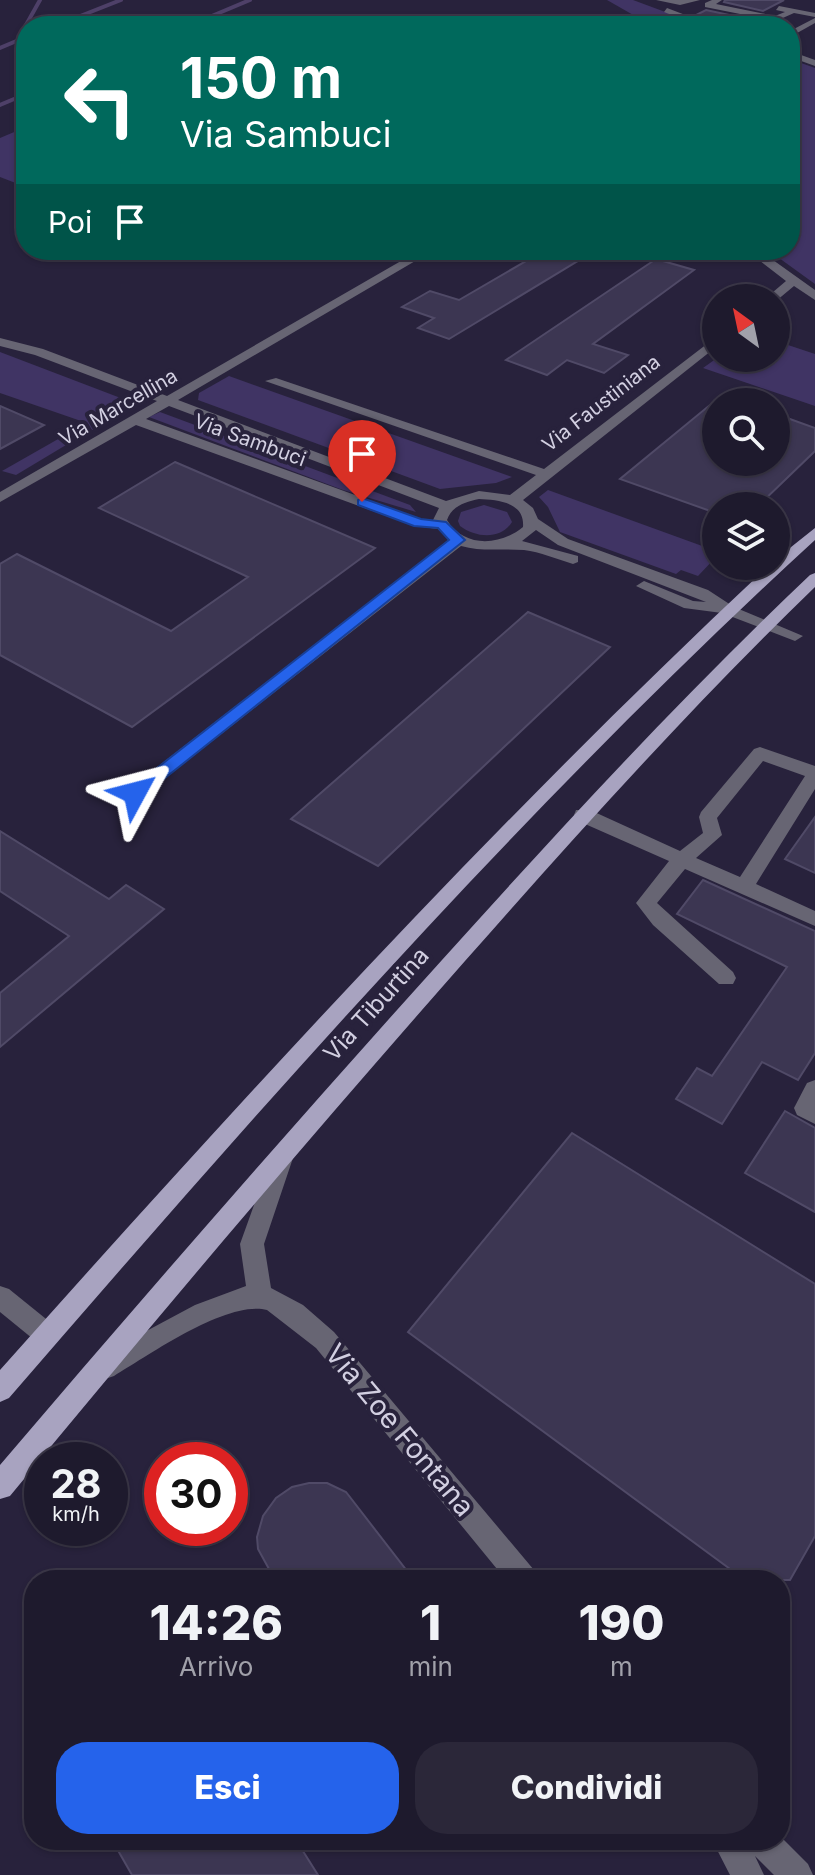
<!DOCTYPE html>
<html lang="it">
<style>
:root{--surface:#1e1a2d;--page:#2b2739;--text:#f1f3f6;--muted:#a1a1aa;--line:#3c3849;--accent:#2563eb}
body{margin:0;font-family:Inter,sans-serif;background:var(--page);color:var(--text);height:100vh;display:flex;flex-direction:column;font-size:30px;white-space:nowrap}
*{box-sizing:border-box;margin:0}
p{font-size:26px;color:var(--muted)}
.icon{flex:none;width:44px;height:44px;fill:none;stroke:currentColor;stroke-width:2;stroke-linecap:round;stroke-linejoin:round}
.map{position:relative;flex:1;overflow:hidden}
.panel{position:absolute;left:24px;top:1570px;width:766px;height:280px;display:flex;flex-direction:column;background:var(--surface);border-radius:32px;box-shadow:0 2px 6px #0004,0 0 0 2px var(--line)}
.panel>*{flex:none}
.guide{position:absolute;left:16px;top:16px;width:784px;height:244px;border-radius:32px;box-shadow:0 2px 6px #0004,0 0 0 2px var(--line);background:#00695c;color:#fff;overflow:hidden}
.needle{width:52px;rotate:327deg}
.tools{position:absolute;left:702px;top:284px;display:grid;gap:16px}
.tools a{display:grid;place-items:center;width:88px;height:88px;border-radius:50%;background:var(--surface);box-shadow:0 2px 6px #0004,0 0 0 2px var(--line);font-size:40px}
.speed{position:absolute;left:24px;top:1442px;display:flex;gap:16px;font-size:40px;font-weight:700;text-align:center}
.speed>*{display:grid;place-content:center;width:104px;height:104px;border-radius:50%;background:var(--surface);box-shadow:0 2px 6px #0004,0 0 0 2px var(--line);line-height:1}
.speed small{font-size:20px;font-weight:400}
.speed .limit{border:12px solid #d22;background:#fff;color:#111}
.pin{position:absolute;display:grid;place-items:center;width:68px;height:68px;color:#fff;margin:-82px -34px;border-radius:50% 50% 50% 0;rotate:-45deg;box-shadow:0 0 8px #0007}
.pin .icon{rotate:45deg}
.me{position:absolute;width:88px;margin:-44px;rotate:52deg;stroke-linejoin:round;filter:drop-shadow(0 0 6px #0008)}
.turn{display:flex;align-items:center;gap:28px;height:168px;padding:0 32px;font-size:36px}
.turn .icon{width:104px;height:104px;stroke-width:2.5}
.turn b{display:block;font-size:56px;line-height:68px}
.then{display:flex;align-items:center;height:76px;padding:0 32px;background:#0003;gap:16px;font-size:30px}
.eta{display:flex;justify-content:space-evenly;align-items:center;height:136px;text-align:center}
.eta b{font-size:48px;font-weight:800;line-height:56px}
.primary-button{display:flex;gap:16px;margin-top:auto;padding:16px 32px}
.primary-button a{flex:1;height:92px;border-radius:32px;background:var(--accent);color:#fff;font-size:32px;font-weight:800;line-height:92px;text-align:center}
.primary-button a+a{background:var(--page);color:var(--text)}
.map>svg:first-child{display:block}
.green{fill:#403464}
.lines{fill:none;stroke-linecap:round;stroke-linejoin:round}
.stream{stroke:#4e4068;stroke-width:4}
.building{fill:#3c3652;stroke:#504a67;stroke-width:2}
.minor{fill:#676573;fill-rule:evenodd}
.major{fill:#a8a3c0;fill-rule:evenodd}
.route{fill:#2563eb;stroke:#184099;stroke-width:2}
.labels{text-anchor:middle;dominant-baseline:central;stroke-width:8;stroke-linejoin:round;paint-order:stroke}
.far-street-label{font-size:20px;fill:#d2cfe1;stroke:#28223c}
.street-label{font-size:24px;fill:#d2cfe1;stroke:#28223c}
.near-street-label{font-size:28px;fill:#d2cfe1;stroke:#28223c}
</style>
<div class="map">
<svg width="815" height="1875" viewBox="0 0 815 1875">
<rect width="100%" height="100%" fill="#28223c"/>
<g class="green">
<path d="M607 0H633L703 26H635V16Z"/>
<path d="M790 59 815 68V284L768 250H790Z"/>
<path d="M26 127V187L0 177V138Z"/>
<path d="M776 341 815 354V406L703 368 717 358H776Z"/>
<path d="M0 352 139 405 93 430 78 428 83 425 81 421 0 393Z"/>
<path d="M229 376 512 477 496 483 440 489 198 400 199 393Z"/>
<path d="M160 412 410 505 416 512 343 490 149 417Z"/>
<path d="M67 434 76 439 16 475 2 471Z"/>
<path d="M548 490 716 551V557L698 576 681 570 676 574 560 532 548 507 539 497Z"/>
<path d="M484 505 507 512 512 522C501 540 476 538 460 526L458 521 461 512Z"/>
</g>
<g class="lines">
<g class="stream">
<path d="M55 26 121 0"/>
<path d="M188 26 250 0"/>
<path d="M17 41 40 0"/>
<path d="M0 48 26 37"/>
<path d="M0 105 26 94"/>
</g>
</g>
<g class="building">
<path d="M725 0H784L763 11 724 2Z"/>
<path d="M706 10 748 19 730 26 696 15Z"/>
<path d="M545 250H596L449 339 418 328 434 318 402 307 430 291 459 300Z"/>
<path d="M656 259 694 270 593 344 628 355 604 373 567 360 547 375 506 360Z"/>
<path d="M716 400V462H776V414L815 428V451L758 506H716V513L620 479Z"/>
<path d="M0 406 44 425 0 449Z"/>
<path d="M175 462 375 548 132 727 0 655V564L17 554 171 631 248 577 99 508Z"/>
<path d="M528 612 610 647 378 866 291 819Z"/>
<path d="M815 817V873L785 859Z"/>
<path d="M0 831 109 899 126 885 164 909 0 1047V993L69 936 0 891Z"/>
<path d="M703 880 815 931V1053L798 1080 762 1062 722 1124 676 1099 697 1068 712 1076 787 967 677 914Z"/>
<path d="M785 1111 815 1128V1212L745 1173Z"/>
<path d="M572 1133 815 1284V1536L790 1580H745L408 1332Z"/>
<path d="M327 1483 346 1492 414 1580H275L258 1549 257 1537 263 1516 276 1498 292 1487 309 1483Z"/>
<path d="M112 1840H296L318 1875H132Z"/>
</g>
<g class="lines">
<g class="minor">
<path d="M656 0H700L680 5Z"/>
<path d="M712 0H722L716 4 775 16 785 12 776 10 779 6 815 13V17L794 13 776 21 705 7V3Z"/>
<path d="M667 8 709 24 710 26H699L664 12Z"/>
<path d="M815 18V23L790 37V31Z"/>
<path d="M790 51 815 60V66L790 57Z"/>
<path d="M420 250H434L178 400 446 501 479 491 510 495 536 475 265 381 276 378 544 469 716 337V347L523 500 533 508 538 519 568 539 708 590 734 607 803 636 795 641 722 613 684 608 636 586 644 581 693 601 706 602 558 545 536 530 522 541 578 556V562L573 564C557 559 540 552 524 550 502 548 482 552 461 546L141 797H129L126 793 129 789 449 540 438 529 414 526 136 425 0 502V492L157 401 35 355 0 346V338L43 349 167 396ZM169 406 439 508 433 520 421 519 146 419ZM479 499C498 500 525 502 523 527 500 546 464 548 447 520 452 506 465 502 479 499Z"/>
<path d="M746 250H759L815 290V300L794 286 776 301 766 298 786 281Z"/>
<path d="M760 747 815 766V789L756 884 815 911V926L685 869 657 903 733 972 736 978 733 984H719L653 925 636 903 669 861 576 820 574 815 576 810H590L680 851 703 833 699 817 701 812 754 749ZM763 761 805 776 740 877 696 858 722 835 717 818Z"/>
<path d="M815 1080V1124L797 1115 794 1108 807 1083Z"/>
<path d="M282 1148 290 1151 293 1158 264 1244 271 1288 303 1305 334 1332 534 1570 538 1580H506L316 1348 267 1310C227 1300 149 1355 114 1376L105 1379 96 1376 92 1367 96 1358 195 1305 246 1286 240 1244 271 1158 274 1151Z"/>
<path d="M0 1286 9 1289 56 1327 60 1335 56 1343 47 1347 38 1343 0 1312Z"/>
<path d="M780 1836 808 1864 813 1875H774L755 1856 764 1875H730L712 1840H780Z"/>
</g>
<g class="major">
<path d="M815 528V540C526 805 265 1102 9 1398L0 1402V1370C244 1096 493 824 761 573L769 566H776V559Z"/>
<path d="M815 573V587C692 706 578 833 465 961 310 1137 159 1315 10 1496L0 1499V1465C145 1295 292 1126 442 960 561 828 681 697 810 575Z"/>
</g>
</g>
<path class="route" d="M362 498 421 519 446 522 465 540 141 797H130L127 793 130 789 449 540 438 528 414 526 358 505V500Z"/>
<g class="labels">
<g class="far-street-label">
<text transform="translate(601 403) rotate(-38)">Via Faustiniana</text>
<text transform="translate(118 407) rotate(-30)">Via Marcellina</text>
<text transform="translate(250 440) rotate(20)">Via Sambuci</text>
</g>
<g class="street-label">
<text transform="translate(376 1004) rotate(-48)">Via Tiburtina</text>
</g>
<g class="near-street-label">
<text transform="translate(400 1430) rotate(50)">Via Zoe Fontana</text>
</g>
</g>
</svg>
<div class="tools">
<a><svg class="needle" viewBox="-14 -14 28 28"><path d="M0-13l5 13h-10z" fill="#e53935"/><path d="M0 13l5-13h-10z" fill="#a1a1aa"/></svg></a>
<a><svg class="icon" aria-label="search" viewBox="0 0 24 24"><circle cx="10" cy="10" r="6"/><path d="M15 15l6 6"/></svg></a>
<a><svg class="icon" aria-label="layers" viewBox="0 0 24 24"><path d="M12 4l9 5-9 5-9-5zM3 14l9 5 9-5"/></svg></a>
</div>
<div class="speed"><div>28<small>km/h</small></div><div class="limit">30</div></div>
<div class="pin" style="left:362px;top:502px;background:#d93025"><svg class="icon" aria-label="arrive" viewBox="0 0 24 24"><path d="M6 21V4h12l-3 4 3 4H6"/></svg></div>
<svg class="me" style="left:135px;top:793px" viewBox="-20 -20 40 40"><path d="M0-17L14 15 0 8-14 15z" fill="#2563eb" stroke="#fff" stroke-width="4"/></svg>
<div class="guide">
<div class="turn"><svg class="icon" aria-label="left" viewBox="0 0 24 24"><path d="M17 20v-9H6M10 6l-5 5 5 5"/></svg><div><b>150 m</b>Via Sambuci</div></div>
<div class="then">Poi<svg class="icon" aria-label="arrive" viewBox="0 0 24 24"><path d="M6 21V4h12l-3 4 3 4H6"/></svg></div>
</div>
<section class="panel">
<div class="eta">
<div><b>14:26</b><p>Arrivo</p></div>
<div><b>1</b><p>min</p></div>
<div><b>190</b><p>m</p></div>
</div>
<div class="primary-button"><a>Esci</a><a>Condividi</a></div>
</section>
</div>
